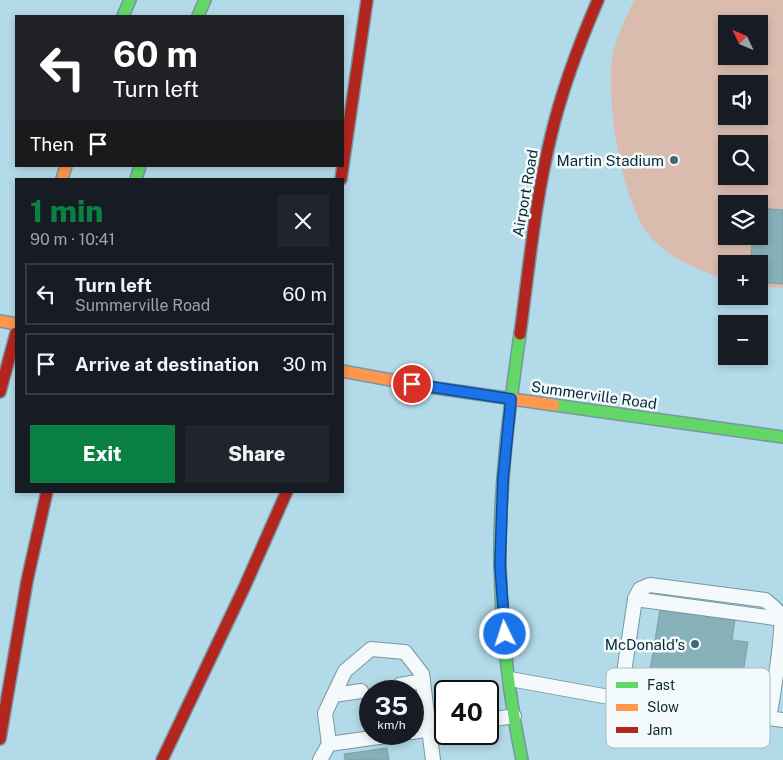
<!DOCTYPE html>
<meta charset="utf-8">
<style>
:root{--surface:#171b24;--page:#20242c;--text:#f1f3f6;--muted:#9ea1a6;--line:#363941;--accent:#0b8043}
body{margin:0;font-family:"Public Sans",sans-serif;background:var(--page);color:var(--text);height:100vh;display:flex;flex-direction:column;font-size:19px;white-space:nowrap}
*{box-sizing:border-box;margin:0}
p{font-size:16px;color:var(--muted)}
.icon{flex:none;width:28px;height:28px;fill:none;stroke:currentColor;stroke-width:2;stroke-linecap:round;stroke-linejoin:round}
.map{position:relative;flex:1;overflow:hidden}
.sheet{position:absolute;left:15px;top:178px;width:329px;height:315px;display:flex;flex-direction:column;background:var(--surface);border-radius:0px;box-shadow:0 2px 8px #0003}
.sheet>*{flex:none}
.hud{position:absolute;left:15px;top:15px;width:329px;height:152px;border-radius:0px;box-shadow:0 2px 8px #0003;background:#202124;color:#fff;overflow:hidden}
.needle{width:32px;rotate:314deg}
.controls{position:absolute;left:718px;top:15px;display:grid;gap:10px}
.controls a{display:grid;place-items:center;width:50px;height:50px;border-radius:0px;background:var(--surface);box-shadow:0 2px 8px #0003;font-size:25px}
.speed{position:absolute;left:359px;top:680px;display:flex;gap:10px;font-size:25px;font-weight:700;text-align:center}
.speed>*{display:grid;place-content:center;width:65px;height:65px;border-radius:50%;background:var(--surface);box-shadow:0 2px 8px #0003;line-height:1}
.speed small{font-size:12px;font-weight:400}
.speed .limit{border:2px solid #111;border-radius:8px;background:#fff;color:#111}
.pin{position:absolute;display:grid;place-items:center;width:42px;height:42px;color:#fff;margin:-21px;border:2px solid #fff;border-radius:50%;box-shadow:0 1px 5px #0007}
.me{position:absolute;width:55px;margin:-28px;rotate:356deg;stroke-linejoin:round;filter:drop-shadow(0 0 4px #0008)}
.turn{display:flex;align-items:center;gap:18px;height:105px;padding:0 15px;font-size:22px}
.turn .icon{width:65px;height:65px;stroke-width:2.5}
.turn b{display:block;font-size:35px;line-height:42px}
.then{display:flex;align-items:center;height:48px;padding:0 15px;background:#0003;gap:10px;font-size:19px}
.round{display:grid;place-items:center;flex:none;width:52px;height:52px;border-radius:0px;background:var(--page)}
.head{display:flex;align-items:center;justify-content:space-between;height:85px;padding:0 15px}
h1{font-size:30px;font-weight:800;line-height:38px;color:var(--accent)}
.button{display:flex;gap:10px;margin-top:auto;padding:10px 15px}
.button a{flex:1;height:58px;border-radius:0px;background:var(--accent);color:#fff;font-size:20px;font-weight:800;line-height:58px;text-align:center}
.button a+a{background:var(--page);color:var(--text)}
ul{padding:0;list-style:none}
li{display:flex;align-items:center;gap:15px;height:62px;margin:0 10px 8px;padding:0 5px;border:2px solid var(--line);border-radius:0px}
li div{flex:1}
li b{display:block;font-size:19px}
li em{font-style:normal}
.map>svg:first-child{display:block}
.green{fill:#dabcaf;fill-rule:evenodd}
.building{fill:#86b1b9;stroke:#7ea0a7}
.lines{fill:none;stroke-linecap:round;stroke-linejoin:round}
.lane-casing{stroke:#7897a3;stroke-width:16}
.fast-casing{stroke:#7897a3;stroke-width:14}
.slow-casing{stroke:#7897a3;stroke-width:14}
.jam-casing{stroke:#7897a3;stroke-width:14}
.lane{stroke:#f4f9fc;stroke-width:14}
.fast{stroke:#63d668;stroke-width:11}
.slow{stroke:#ff974d;stroke-width:11}
.jam{stroke:#b3261e;stroke-width:11}
.route-casing{stroke:#114b97;stroke-width:12}
.route{stroke:#1a73e8;stroke-width:9}
.poi-dot{fill:#466772;stroke:#f3fafc;stroke-width:2}
.labels{text-anchor:middle;dominant-baseline:central;stroke-width:5;stroke-linejoin:round;paint-order:stroke}
.poi-label{font-size:15px;fill:#0b2933;stroke:#f3fafc;text-anchor:end}
.street-label{font-size:15px;fill:#0b2933;stroke:#f3fafc}
.key{fill:#f3fafc;stroke:#adbbc0;stroke-width:1}
.key-label{font-size:14px;fill:#0b2933}
</style>
<div class="map">
<svg width="783" height="760" viewBox="0 0 783 760">
<rect width="100%" height="100%" fill="#b3dae8"/>
<path class="green" d="M634 0H783V288L759 286V264H726V279C699 271 666 257 648 234 621 200 603 91 614 49 618 33 627 16 634 0ZM726 24H759V56H726ZM726 84H759V116H726ZM726 144H759V176H726ZM726 204H759V236H726Z"/>
<g class="building">
<path d="M759 208 783 210V284L759 282V264H750L753 236H759Z"/>
<path d="M660 609 735 620 732 640 748 642 740 691 649 677Z"/>
<path d="M387 748 389 760H345L344 754Z"/>
</g>
<g class="lines">
<defs>
<g id="lane">
<path d="M635 599 782 619"/>
<path d="M510 679 620 699 783 720"/>
<path d="M400 685 423 681"/>
<path d="M334 695 361 691"/>
<path d="M620 699 635 599 640 589 650 585 765 600C771 605 778 609 781 617 783 634 773 697 769 718"/>
<path d="M488 720 514 716"/>
<path d="M412 732 445 727"/>
<path d="M329 744 325 713 345 671 371 649 405 652 422 674 433 760"/>
<path d="M320 760 329 744 400 734"/>
</g>
<g id="fast">
<path d="M123 16 130 0"/>
<path d="M198 16 205 0"/>
<path d="M136 179 140 166"/>
<path d="M520 334C509 411 499 487 500 564 501 629 509 697 522 760"/>
<path d="M554 405 783 437"/>
</g>
<g id="slow">
<path d="M62 179 66 166"/>
<path d="M0 321 16 324"/>
<path d="M342 371 429 387 554 405"/>
</g>
<g id="jam">
<path d="M341 179 367 0"/>
<path d="M520 334C529 268 535 201 551 136 562 89 579 44 598 0"/>
<path d="M0 392 16 333"/>
<path d="M0 739 27 581 47 491"/>
<path d="M162 760 244 588 287 491"/>
</g>
</defs>
<use href="#lane" class="lane-casing"/>
<use href="#fast" class="fast-casing"/>
<use href="#slow" class="slow-casing"/>
<use href="#jam" class="jam-casing"/>
<use href="#lane" class="lane"/>
<use href="#fast" class="fast"/>
<use href="#slow" class="slow"/>
<use href="#jam" class="jam"/>
</g>
<g class="lines">
<defs>
<path id="route" d="M412 384 511 399 503 479 500 565 505 634"/>
</defs>
<use href="#route" class="route-casing"/>
<use href="#route" class="route"/>
</g>
<g class="poi-dot">
<circle cx="674" cy="160" r="5"/>
<circle cx="695" cy="644" r="5"/>
</g>
<g class="labels">
<g class="poi-label">
<text x="664" y="160">Martin Stadium</text>
<text x="685" y="644">McDonald's</text>
</g>
<g class="street-label">
<text transform="translate(525 193) rotate(-80)">Airport Road</text>
<text transform="translate(594 395) rotate(8)">Summerville Road</text>
</g>
</g>
<rect x="606" y="668" width="164" height="80" rx="8" class="key"/>
<rect x="616" y="682" width="22" height="6" fill="#63d668"/>
<rect x="616" y="704" width="22" height="7" fill="#ff974d"/>
<rect x="616" y="727" width="22" height="6" fill="#b3261e"/>
<g class="key-label">
<text x="647" y="690">Fast</text>
<text x="647" y="712">Slow</text>
<text x="647" y="735">Jam</text>
</g>
</svg>
<div class="controls">
<a><svg class="needle" viewBox="-14 -14 28 28"><path d="M0-13l5 13h-10z" fill="#e53935"/><path d="M0 13l5-13h-10z" fill="#9ea1a6"/></svg></a>
<a><svg class="icon" aria-label="sound" viewBox="0 0 24 24"><path d="M4 9h4l5-4v14l-5-4H4zM17 9q2 3 0 6"/></svg></a>
<a><svg class="icon" aria-label="search" viewBox="0 0 24 24"><circle cx="10" cy="10" r="6"/><path d="M15 15l6 6"/></svg></a>
<a><svg class="icon" aria-label="layers" viewBox="0 0 24 24"><path d="M12 4l9 5-9 5-9-5zM3 14l9 5 9-5"/></svg></a>
<a>+</a>
<a>−</a>
</div>
<div class="speed"><div>35<small>km/h</small></div><div class="limit">40</div></div>
<div class="pin" style="left:412px;top:384px;background:#d93025"><svg class="icon" aria-label="arrive" viewBox="0 0 24 24"><path d="M6 21V4h12l-3 4 3 4H6"/></svg></div>
<svg class="me" style="left:505px;top:634px" viewBox="-20 -20 40 40"><circle r="17" fill="#1a73e8" stroke="#fff" stroke-width="3"/><path d="M0-11L8 9 0 5-8 9z" fill="#fff"/></svg>
<div class="hud">
<div class="turn"><svg class="icon" aria-label="left" viewBox="0 0 24 24"><path d="M17 20v-9H6M10 6l-5 5 5 5"/></svg><div><b>60 m</b>Turn left</div></div>
<div class="then">Then<svg class="icon" aria-label="arrive" viewBox="0 0 24 24"><path d="M6 21V4h12l-3 4 3 4H6"/></svg></div>
</div>
<section class="sheet">
<div class="head"><div><h1>1 min</h1><p>90 m · 10:41</p></div><a class="round"><svg class="icon" aria-label="close" viewBox="0 0 24 24"><path d="M6 6l12 12M18 6L6 18"/></svg></a></div>
<ul>
<li><svg class="icon" aria-label="left" viewBox="0 0 24 24"><path d="M17 20v-9H6M10 6l-5 5 5 5"/></svg><div><b>Turn left</b><p>Summerville Road</p></div><em>60 m</em></li>
<li><svg class="icon" aria-label="arrive" viewBox="0 0 24 24"><path d="M6 21V4h12l-3 4 3 4H6"/></svg><div><b>Arrive at destination</b></div><em>30 m</em></li>
</ul>
<div class="button"><a>Exit</a><a>Share</a></div>
</section>
</div>
